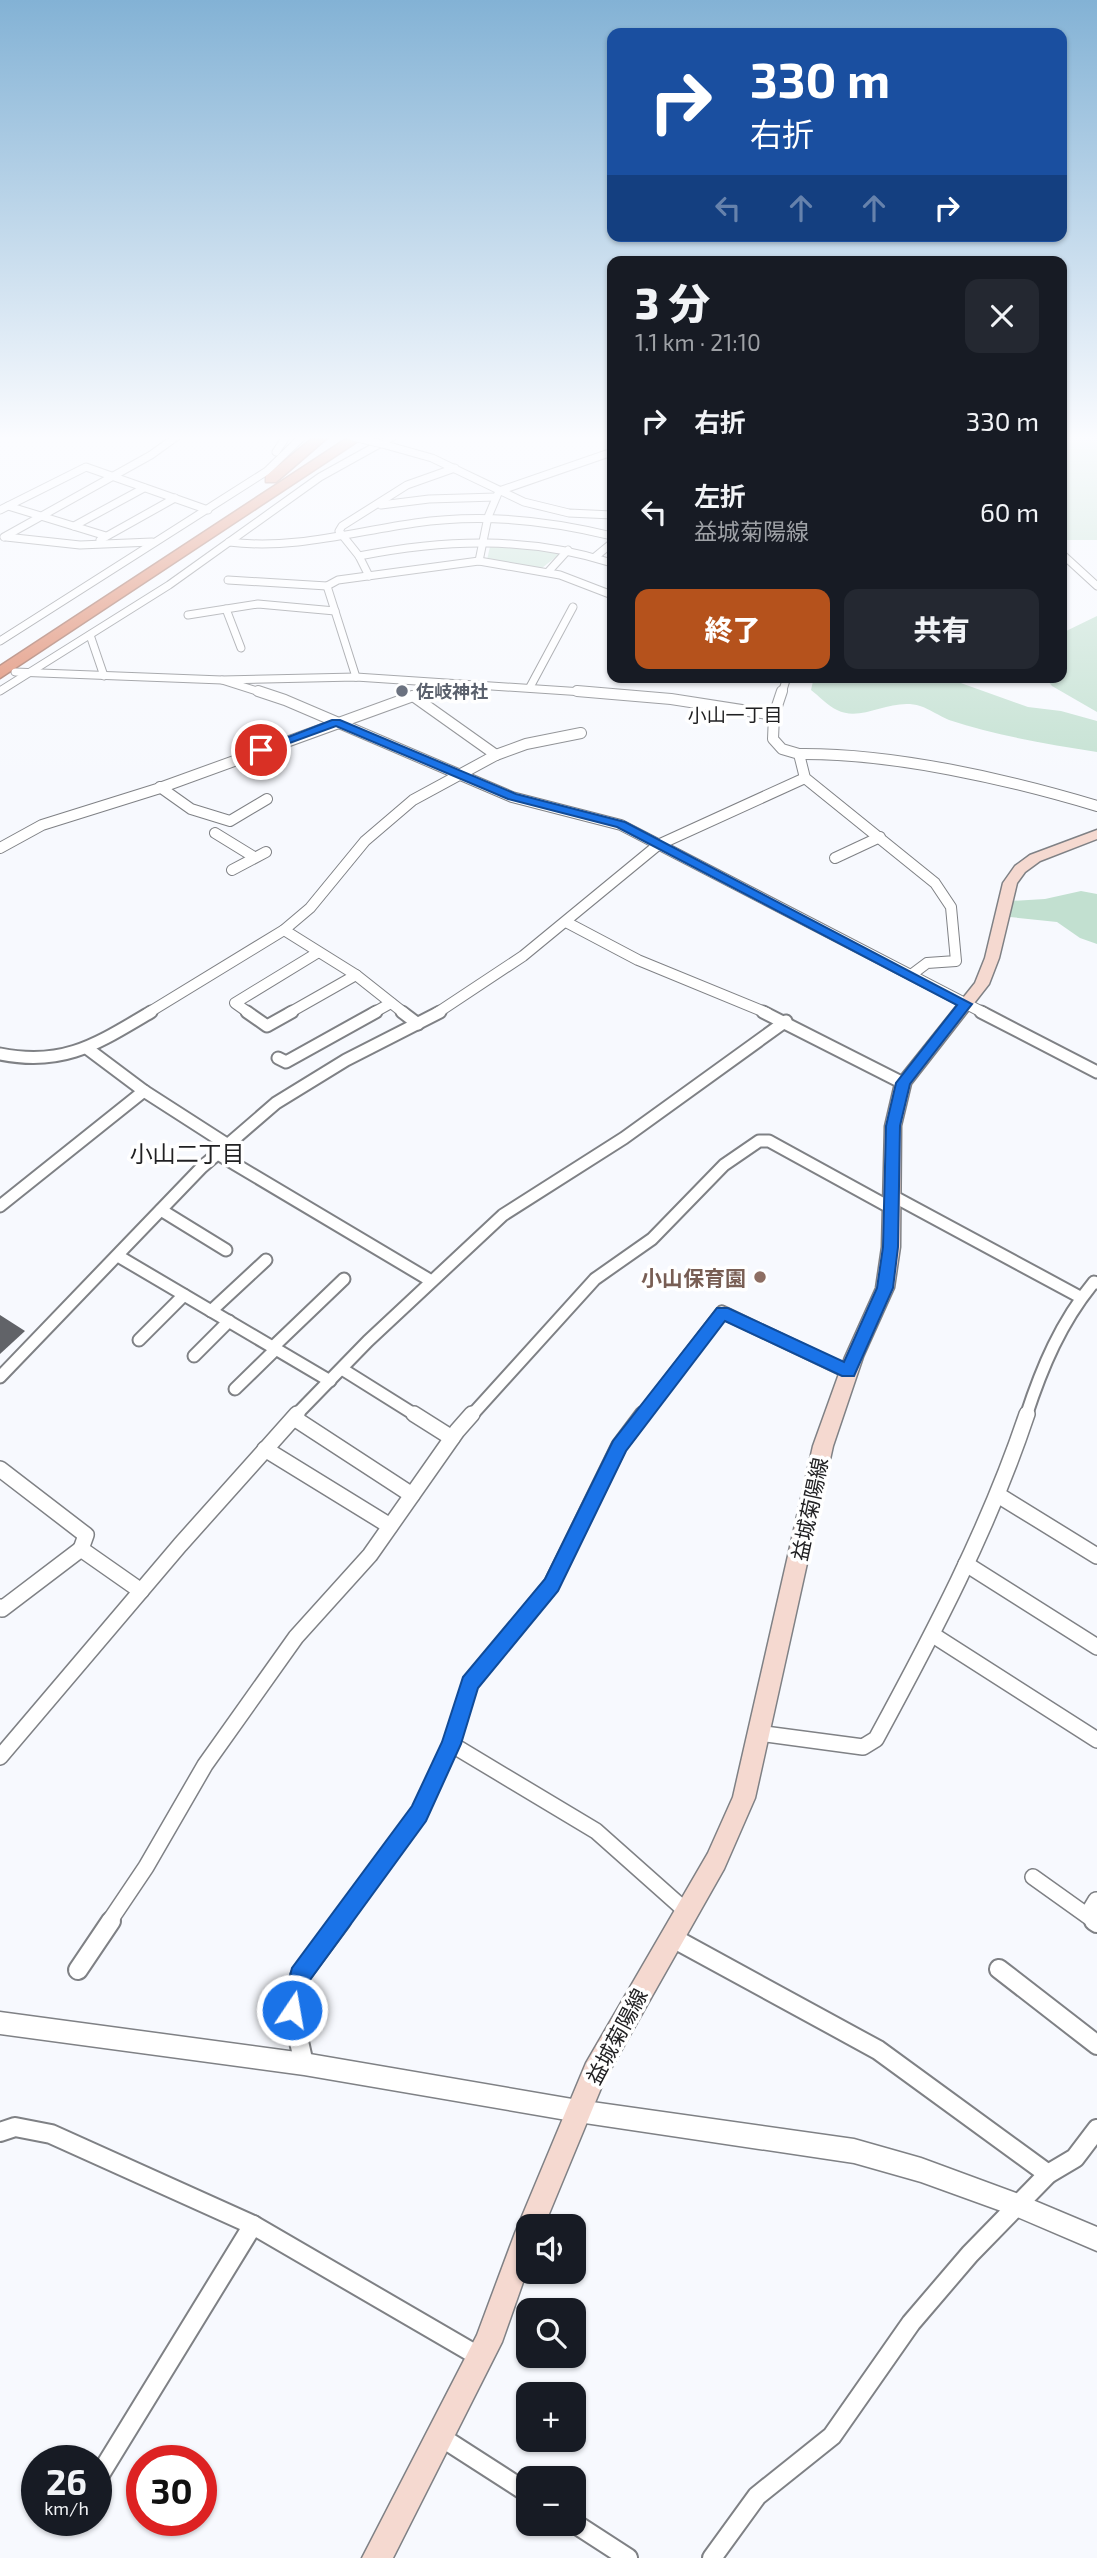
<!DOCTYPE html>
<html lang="ja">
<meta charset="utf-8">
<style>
:root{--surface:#171b24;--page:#242831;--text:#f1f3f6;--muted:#9ea1a6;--accent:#b5521c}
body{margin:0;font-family:"Exo 2","Noto Sans JP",sans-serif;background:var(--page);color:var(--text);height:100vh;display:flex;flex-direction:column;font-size:26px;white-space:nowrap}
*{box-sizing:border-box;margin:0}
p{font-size:23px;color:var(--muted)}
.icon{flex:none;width:38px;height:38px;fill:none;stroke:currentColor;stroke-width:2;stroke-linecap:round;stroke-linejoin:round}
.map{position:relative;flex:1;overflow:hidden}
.sheet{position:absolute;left:607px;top:256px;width:460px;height:427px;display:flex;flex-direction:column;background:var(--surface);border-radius:14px;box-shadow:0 2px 5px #0004}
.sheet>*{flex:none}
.hud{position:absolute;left:607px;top:28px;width:460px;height:214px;border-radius:14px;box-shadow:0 2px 5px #0004;background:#1a4fa0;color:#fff;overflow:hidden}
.fabs{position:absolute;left:516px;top:2214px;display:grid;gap:14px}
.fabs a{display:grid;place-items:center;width:70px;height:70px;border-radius:14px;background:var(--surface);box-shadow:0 2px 5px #0004;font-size:35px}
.speed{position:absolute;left:21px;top:2445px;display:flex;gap:14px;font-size:35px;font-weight:700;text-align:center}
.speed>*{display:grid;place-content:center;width:91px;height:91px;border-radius:50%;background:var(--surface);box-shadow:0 2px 5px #0004;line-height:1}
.speed small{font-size:18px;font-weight:400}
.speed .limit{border:10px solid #d22;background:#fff;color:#111}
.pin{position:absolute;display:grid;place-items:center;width:60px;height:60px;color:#fff;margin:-30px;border:4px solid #fff;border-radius:50%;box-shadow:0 2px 7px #0007}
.me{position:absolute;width:77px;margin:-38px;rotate:12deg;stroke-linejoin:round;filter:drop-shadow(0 0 5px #0008)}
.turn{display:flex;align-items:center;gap:24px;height:147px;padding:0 28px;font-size:32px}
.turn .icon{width:91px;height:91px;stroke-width:2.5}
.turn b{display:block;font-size:49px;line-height:60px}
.lanes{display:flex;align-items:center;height:66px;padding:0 28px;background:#0003;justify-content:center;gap:35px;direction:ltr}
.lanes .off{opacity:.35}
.round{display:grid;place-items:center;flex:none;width:74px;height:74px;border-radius:14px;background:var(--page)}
.summary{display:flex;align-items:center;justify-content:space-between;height:119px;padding:0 28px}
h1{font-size:42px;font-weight:800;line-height:52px}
.button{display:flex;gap:14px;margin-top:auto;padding:14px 28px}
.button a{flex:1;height:80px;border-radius:14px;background:var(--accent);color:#fff;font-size:28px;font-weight:800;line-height:80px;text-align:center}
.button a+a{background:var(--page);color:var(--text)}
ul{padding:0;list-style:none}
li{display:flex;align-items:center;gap:21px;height:91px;padding:0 28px}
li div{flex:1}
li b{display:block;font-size:26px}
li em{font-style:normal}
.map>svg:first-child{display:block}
.green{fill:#c2e0d0}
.building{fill:#616368}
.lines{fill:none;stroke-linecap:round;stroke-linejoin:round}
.minor-far4-casing{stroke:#7f8185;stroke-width:9}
.minor-far3-casing{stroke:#7f8185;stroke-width:12}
.minor-far2-casing{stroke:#7f8185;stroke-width:15}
.minor-far1-casing{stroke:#7f8185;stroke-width:18}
.minor-casing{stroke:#7f8185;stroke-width:22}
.tertiary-casing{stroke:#7f8185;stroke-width:3}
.secondary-casing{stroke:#7f8185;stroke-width:3}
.motorway-casing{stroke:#9b5f4c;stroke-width:3}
.minor-far4{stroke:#fff;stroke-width:7}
.minor-far3{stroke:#fff;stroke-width:10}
.minor-far2{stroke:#fff;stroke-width:11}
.minor-far1{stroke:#fff;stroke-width:15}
.minor{stroke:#fff;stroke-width:18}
.tertiary{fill:#fff;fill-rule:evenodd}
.secondary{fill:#f5d9d0;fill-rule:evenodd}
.motorway{fill:#dd8162;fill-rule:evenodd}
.minor-bridge-casing{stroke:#7f8185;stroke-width:9;stroke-linecap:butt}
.minor-bridge{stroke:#fff;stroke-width:7}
.route{fill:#1a73e8;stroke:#114b97;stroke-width:2}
.worship-dot{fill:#6b7280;stroke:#fff;stroke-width:2.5}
.education-dot{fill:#8d6e63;stroke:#fff;stroke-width:2.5}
.labels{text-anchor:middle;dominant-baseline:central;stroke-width:7;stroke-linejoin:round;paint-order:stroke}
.far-worship-label{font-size:18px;font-weight:bold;fill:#5b616d;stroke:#fff;text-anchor:start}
.far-neighbourhood-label{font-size:19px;fill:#212123;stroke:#fff}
.education-label{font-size:21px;font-weight:bold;fill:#785e54;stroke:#fff;text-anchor:end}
.street-label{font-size:21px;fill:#212123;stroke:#fff}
.neighbourhood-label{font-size:23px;fill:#212123;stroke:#fff}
</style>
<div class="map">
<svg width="1097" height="2558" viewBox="0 0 1097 2558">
<rect width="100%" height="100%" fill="#f7f9fe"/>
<g class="green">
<path d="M1062 437H1097V540H1067L1062 532Z"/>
<path d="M491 542 561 553 542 568 487 560Z"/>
<path d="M1097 616V712L1052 686 1045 677H1062V633Z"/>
<path d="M814 677H944L1028 707 1061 711 1097 721V752C1048 744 997 736 949 720 939 716 930 709 920 706 891 697 862 723 837 710 828 706 819 696 811 690Z"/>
<path d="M1081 891 1097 894V944L1080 938 1057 922 1010 917V901L1045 899Z"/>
</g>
<path class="building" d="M0 1315 25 1331 0 1354Z"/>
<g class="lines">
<defs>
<g id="minor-far4">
<path d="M382 444 432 458 524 502 569 513 612 515"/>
<path d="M276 452 286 437"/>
<path d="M381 505 429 499 496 497"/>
<path d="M8 506 106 536"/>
<path d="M0 510 86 467 208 510"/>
<path d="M74 526 144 488"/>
<path d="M4 537 151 455 176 437"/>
<path d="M6 537 80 545 152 542"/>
<path d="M100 540 175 498"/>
<path d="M229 542C293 550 352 532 415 523 481 513 547 520 612 536"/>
<path d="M1062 554 1097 586"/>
<path d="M359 556C446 539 527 536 612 563"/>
<path d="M595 557 612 543"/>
<path d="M479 561 488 517 499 491 612 452"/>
<path d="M548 572 568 550"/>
<path d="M369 576 359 556 339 531 342 526 407 485 455 468"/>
<path d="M228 580 327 586"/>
<path d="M226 609 241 648"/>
<path d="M188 615 258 604 335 611"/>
<path d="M90 635 104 676"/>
<path d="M0 641 267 471 302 437"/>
<path d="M15 672 222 680 356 677 598 693"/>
<path d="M356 677 327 586 338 580 479 561 560 575 612 595"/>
<path d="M222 680 263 693"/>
<path d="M530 687 573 607"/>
<path d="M0 691 169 585 320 477 392 437"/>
<path d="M782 693 787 677"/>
</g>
<g id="minor-far3">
<path d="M258 691 285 700 512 797 621 825 984 1013"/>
<path d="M577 691 671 699 774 715"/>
<path d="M782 691 774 715 773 739 782 749 799 754 805 778 935 883 951 907 956 961 927 963 911 975"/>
<path d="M799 754C893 753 1007 779 1097 806"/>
<path d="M496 755 526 744 581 733"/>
<path d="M160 787 191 809 230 821 267 799"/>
<path d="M215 833 254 857"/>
<path d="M0 848 42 825 157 789 413 696"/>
<path d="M835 858 880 837"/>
<path d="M232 870 266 852"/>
<path d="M566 922 638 960 767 1013"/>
<path d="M284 930 356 975 404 1013"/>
<path d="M148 1013 284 930 310 908 365 841 413 800 496 755 413 696"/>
<path d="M249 1013 235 1003 317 953"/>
<path d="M289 1013 356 975"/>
<path d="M373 1013 391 1003"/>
<path d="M437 1013 523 956 658 845 805 778"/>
</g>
<g id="minor-far2">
<path d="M247 1012 267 1026 292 1012"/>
<path d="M402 1012 418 1024"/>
<path d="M763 1012 903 1083"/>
<path d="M981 1012 1097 1072"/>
<path d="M0 1054C65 1067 98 1043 151 1012"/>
<path d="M278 1058 286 1062 376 1012"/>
<path d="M144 1091 228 1145"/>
<path d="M218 1154 428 1279"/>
<path d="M891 1195 1080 1297"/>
<path d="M0 1206 144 1091 88 1049"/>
<path d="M161 1210 226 1250"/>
<path d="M118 1256 330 1381"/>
<path d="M211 1311 266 1260"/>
<path d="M139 1340 184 1295"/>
<path d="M273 1347 344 1279"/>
<path d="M194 1356 229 1321"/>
<path d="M342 1369 417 1416"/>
<path d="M0 1377 202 1167 276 1103 346 1060 440 1012"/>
<path d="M235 1389 276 1349"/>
<path d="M295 1416 368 1341 503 1215 624 1138 786 1021"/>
<path d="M471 1416 595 1279 652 1239 724 1165 759 1141H769L891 1208"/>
<path d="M642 1416 722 1312 848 1372"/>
<path d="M1026 1416C1042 1367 1061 1322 1094 1282L1097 1283"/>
</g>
<g id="minor-far1">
<path d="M414 1414 452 1438"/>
<path d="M643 1414 619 1446 551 1585 470 1684 451 1744 596 1831 686 1911"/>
<path d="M294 1418 412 1495"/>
<path d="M265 1449 390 1526"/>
<path d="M0 1469 86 1535 81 1549 141 1591"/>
<path d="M998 1495 1097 1556"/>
<path d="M966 1564 1097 1647"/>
<path d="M0 1607 2 1609 81 1549"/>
<path d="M933 1635 1097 1740"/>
<path d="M758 1733 863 1747 876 1739C933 1634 989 1528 1027 1414"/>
<path d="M0 1757 180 1545 297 1414"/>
<path d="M1033 1877 1096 1922"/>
<path d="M1087 1915 1096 1900"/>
<path d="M109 1922 146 1867 205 1765 296 1637 370 1555 457 1431 472 1414"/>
<path d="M339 1922 419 1814 451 1744"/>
</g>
<g id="minor">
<path d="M1094 1921 1097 1923"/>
<path d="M671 1937 878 2050 1048 2174"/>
<path d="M999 1969 1097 2045"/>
<path d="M78 1970 111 1921"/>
<path d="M304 2064 292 2010 300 1976 341 1921"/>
<path d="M0 2132 15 2127 51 2134 253 2225 480 2357"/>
<path d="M441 2437 528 2493"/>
<path d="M96 2481 253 2225"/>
<path d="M574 2523 628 2558"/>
<path d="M712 2558 757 2496 832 2436 911 2323 970 2254 1048 2174 1075 2158 1097 2129"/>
</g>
<path id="tertiary" d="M0 2012 304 2053 578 2100 854 2139 921 2158 1016 2193 1097 2227V2251L1015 2216 921 2182 854 2163 578 2122 304 2075 0 2034Z"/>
<path id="secondary" d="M1097 830V839L1040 861 1025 872 1017 883 999 958 989 984 911 1084 901 1126 900 1247 894 1288 863 1357 833 1446 755 1798 724 1869 604 2081 544 2226H528V2268L502 2342 393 2558H362L477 2335 515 2233 586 2063 708 1853 733 1797 813 1446 845 1357 876 1288 882 1247 885 1126 895 1083 975 983 985 958 1003 883 1015 866 1030 855Z"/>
<g id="motorway">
<path d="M314 437H328L276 482H266V476Z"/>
<path d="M349 437H364L0 678V666Z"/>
</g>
</defs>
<use href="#minor-far4" class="minor-far4-casing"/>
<use href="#minor-far3" class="minor-far3-casing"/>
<use href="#minor-far2" class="minor-far2-casing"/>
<use href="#minor-far1" class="minor-far1-casing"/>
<use href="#minor" class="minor-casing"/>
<use href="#tertiary" class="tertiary-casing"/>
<use href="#secondary" class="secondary-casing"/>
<use href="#motorway" class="motorway-casing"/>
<use href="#minor-far4" class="minor-far4"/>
<use href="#minor-far3" class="minor-far3"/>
<use href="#minor-far2" class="minor-far2"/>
<use href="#minor-far1" class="minor-far1"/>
<use href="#minor" class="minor"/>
<use href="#tertiary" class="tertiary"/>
<use href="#secondary" class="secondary"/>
<use href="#motorway" class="motorway"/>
<defs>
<path id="minor-bridge" d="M353 437 382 444"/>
</defs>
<use href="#minor-bridge" class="minor-bridge-casing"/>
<use href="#minor-bridge" class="minor-bridge"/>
</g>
<linearGradient id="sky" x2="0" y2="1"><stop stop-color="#83b2d5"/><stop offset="0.55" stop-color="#fbfcff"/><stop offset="1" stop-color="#fbfcff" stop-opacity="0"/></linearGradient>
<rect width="1097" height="796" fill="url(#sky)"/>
<path class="route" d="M332 720H340L516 794 625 822 972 1004 910 1084 900 1126 898 1247 893 1288 854 1376H842L725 1321 626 1451 558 1591 478 1688 461 1744 426 1821 310 1980 300 2017 292 2021 285 2017 281 2010 292 1968 412 1806 442 1742 463 1677 545 1579 613 1441 717 1308H728L844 1362 877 1288 883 1247 886 1126 896 1083 957 1005 617 827 508 799 336 726 265 752 255 750Z"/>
<circle class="worship-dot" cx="402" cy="691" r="7"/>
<circle class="education-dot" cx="760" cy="1277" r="7"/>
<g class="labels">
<g class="far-worship-label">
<text x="416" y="691">佐岐神社</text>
</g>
<g class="far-neighbourhood-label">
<text x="735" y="714">小山一丁目</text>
</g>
<g class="education-label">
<text x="746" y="1277">小山保育園</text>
</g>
<g class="street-label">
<text transform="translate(809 1509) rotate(-78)">益城菊陽線</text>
<text transform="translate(616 2036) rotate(-62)">益城菊陽線</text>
</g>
<g class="neighbourhood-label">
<text x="187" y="1153">小山二丁目</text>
</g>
</g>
</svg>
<div class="fabs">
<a><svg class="icon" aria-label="sound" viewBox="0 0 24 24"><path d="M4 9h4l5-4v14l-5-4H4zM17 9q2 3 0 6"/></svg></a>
<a><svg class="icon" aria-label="search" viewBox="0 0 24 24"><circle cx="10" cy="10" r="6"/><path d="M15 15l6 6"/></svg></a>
<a>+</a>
<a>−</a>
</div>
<div class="speed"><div>26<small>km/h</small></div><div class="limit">30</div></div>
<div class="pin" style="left:261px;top:750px;background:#d93025"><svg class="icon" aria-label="arrive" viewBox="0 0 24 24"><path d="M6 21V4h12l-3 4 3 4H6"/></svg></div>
<svg class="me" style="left:292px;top:2010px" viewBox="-20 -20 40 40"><circle r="17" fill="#1a73e8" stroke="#fff" stroke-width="3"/><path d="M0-11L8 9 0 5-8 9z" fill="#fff"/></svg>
<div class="hud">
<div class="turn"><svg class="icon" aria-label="right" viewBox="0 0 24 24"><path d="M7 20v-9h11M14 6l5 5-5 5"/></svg><div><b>330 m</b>右折</div></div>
<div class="lanes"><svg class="icon off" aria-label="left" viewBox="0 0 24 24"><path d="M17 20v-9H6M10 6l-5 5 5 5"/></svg><svg class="icon off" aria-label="ahead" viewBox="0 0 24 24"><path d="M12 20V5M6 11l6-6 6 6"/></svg><svg class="icon off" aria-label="ahead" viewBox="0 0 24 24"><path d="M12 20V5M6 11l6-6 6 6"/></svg><svg class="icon" aria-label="right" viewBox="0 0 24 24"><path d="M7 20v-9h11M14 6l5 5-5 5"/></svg></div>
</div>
<section class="sheet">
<div class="summary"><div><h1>3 分</h1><p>1.1 km · 21:10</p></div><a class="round"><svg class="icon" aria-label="close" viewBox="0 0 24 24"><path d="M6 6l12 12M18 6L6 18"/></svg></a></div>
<ul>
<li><svg class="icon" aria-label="right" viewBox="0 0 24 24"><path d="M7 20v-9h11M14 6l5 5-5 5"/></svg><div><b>右折</b></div><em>330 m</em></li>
<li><svg class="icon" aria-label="left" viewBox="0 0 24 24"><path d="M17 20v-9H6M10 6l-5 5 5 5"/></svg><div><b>左折</b><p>益城菊陽線</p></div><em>60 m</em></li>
</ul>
<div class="button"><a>終了</a><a>共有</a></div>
</section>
</div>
